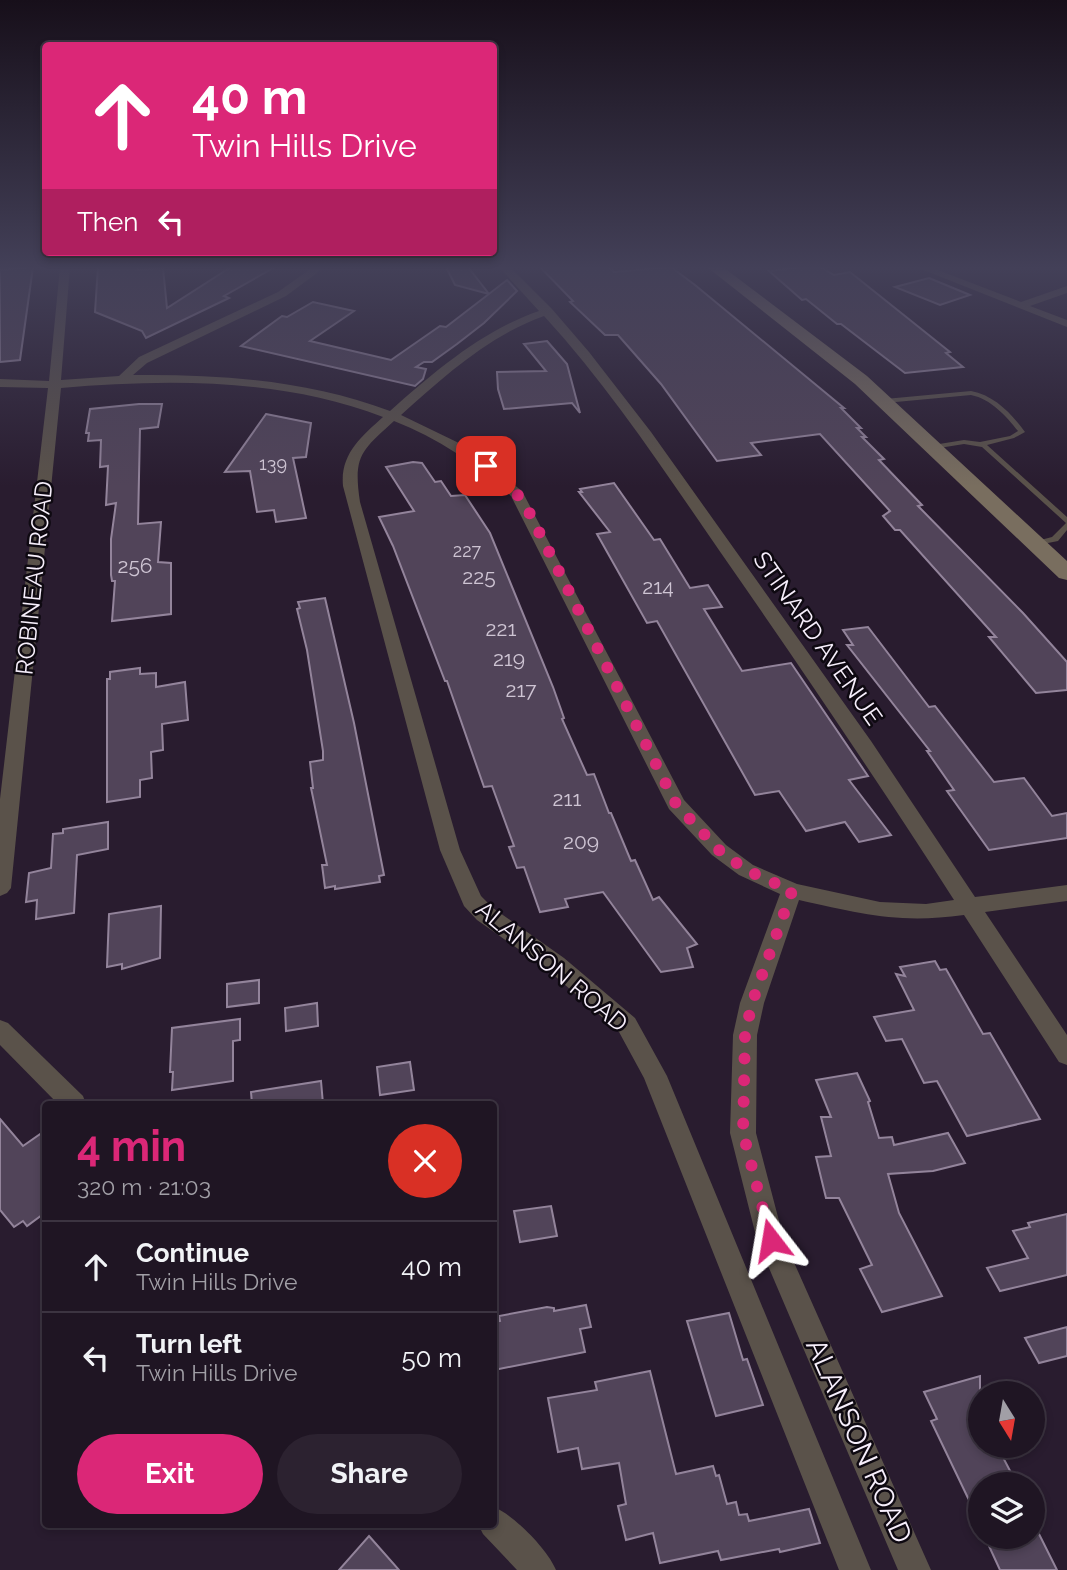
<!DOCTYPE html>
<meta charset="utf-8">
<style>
:root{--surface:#1f1523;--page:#2c2230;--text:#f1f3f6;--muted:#a19fa6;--line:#3c3441;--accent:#db2777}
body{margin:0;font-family:Raleway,sans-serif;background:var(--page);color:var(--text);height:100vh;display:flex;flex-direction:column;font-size:26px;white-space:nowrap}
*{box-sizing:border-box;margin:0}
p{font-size:23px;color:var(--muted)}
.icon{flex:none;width:38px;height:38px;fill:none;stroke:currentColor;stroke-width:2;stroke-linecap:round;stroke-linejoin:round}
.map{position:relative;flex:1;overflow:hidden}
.details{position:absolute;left:42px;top:1101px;width:455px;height:427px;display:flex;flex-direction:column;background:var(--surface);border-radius:7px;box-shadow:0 4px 10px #0003,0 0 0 2px var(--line)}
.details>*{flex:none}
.top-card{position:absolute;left:42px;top:42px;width:455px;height:214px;border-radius:7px;box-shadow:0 4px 10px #0003,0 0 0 2px var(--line);background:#db2777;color:#fff;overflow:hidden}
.needle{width:46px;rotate:169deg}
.fabs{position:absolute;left:968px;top:1381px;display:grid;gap:14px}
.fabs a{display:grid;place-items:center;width:77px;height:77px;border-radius:50%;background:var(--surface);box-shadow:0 4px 10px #0003,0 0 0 2px var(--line);font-size:35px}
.pin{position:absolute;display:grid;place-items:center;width:60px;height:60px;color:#fff;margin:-30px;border-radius:14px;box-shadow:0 4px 10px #0006}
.me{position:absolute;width:77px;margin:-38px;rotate:346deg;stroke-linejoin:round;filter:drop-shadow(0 0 5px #0008)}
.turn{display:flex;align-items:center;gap:24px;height:147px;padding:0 35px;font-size:32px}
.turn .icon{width:91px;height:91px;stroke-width:2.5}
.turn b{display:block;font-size:49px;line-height:60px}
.then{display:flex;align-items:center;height:66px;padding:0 35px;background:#0003;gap:14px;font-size:26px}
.round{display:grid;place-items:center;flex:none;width:74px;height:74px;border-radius:37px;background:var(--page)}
.headline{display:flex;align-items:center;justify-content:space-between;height:119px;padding:0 35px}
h1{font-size:42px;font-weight:700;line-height:52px;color:var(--accent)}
.button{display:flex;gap:14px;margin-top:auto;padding:14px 35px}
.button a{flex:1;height:80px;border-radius:42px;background:var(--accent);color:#fff;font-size:28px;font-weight:700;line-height:80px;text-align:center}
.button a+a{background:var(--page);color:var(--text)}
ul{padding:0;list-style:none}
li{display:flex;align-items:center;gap:21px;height:91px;padding:0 35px;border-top:2px solid var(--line)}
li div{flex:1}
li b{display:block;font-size:26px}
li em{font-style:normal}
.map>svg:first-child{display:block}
.building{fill:#514459;stroke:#93849b;stroke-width:2}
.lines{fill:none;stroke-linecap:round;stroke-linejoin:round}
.lane{fill:#5a524a;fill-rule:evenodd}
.street{fill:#5a524a;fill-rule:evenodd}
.secondary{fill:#796e5f;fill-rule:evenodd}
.route{stroke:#db2777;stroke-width:12;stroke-dasharray:0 21.6}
.labels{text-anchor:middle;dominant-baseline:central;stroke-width:5;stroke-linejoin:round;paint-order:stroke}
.far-number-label{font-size:18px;fill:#cec4d3}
.number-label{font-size:21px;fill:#cec4d3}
.street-label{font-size:24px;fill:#f7effc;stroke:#0e0911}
.near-street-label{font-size:28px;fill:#f7effc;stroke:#0e0911}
</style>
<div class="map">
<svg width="1067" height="1570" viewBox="0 0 1067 1570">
<rect width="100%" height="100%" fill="#291c2f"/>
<g class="building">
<path d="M33 267 20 360 0 362V270Z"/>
<path d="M98 267H138V270L163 268 167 308 231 267H275L224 296 229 298 146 338 142 331 95 312Z"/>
<path d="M446 267H468L489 294 455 285Z"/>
<path d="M540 267H609L614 272 671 267 695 285 844 408H841L861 428H857L866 437H862L884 459 879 460 922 505 918 506 1023 613 1067 662V690L1036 693 989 637H996L900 530H895L883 516 890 511 820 434 751 443 761 455 717 461 661 384 618 335H605L570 302 573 301Z"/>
<path d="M803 267H820L834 275 850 272 950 352 946 353 963 367 905 373 841 324H837L806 299 802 300 769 271Z"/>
<path d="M929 278 970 295 940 305 895 287Z"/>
<path d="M507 280 517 291 484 323 457 344 432 362H424L416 367 426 369 423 379 415 386 241 346 282 316 287 317 313 302 354 311 310 341 391 360 440 326 446 327Z"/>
<path d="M547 341 567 364 580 413 572 403 504 409 498 389 497 372 546 371 524 344Z"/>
<path d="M139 404H162L158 427 140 429 138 524 161 522 158 562 171 563V614L112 621 115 581H112L111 575V539L116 503 106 505 108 466 100 467 101 440 88 441 89 433H86L90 409Z"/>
<path d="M266 414 311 423 306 457 293 458 306 518 276 522 274 510 257 512 250 471 225 472Z"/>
<path d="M413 462 422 463 435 482 441 481 451 496 465 495 490 533 553 687 564 718 562 719 587 775 594 774 609 813H611L631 861 635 860 653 900 659 897 697 944 687 948 693 967 661 972 603 892 565 899 568 907 540 912 524 867 517 868 509 847 514 846 492 786 484 787 447 681H445L393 546 379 517 414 511 386 467Z"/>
<path d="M614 483 654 540 660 539 690 588 708 585 722 607 704 609 742 671 791 663 868 776 849 780 891 835 859 842 845 822 806 831 779 791 755 795 657 621 647 623 597 534 610 532 579 492H582L580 489Z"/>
<path d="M325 598 354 723 384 875 379 876 380 882 335 889V886L325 888 322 865H327L311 788H313L310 762 323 760V751L307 650 297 609 300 608 298 602Z"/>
<path d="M868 627 929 707 935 706 994 782 1024 778 1052 816 1067 813V838L989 850 947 791 954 790 927 751H930L847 645H853L843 630Z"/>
<path d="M140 668V674L156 673V687L185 682 188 720 162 724 163 750 151 752 152 778 140 780V797L107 802V679H110V672Z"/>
<path d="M108 822V849L77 855 74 913 36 919 37 900 26 902 29 873 51 868 53 834 63 833V829Z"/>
<path d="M161 906 160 958 122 969V964L107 967 109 914Z"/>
<path d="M935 961 940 970 946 969 983 1034 990 1033 1040 1119 967 1136 937 1081 924 1083 902 1039 886 1041 874 1017 914 1010 896 974 905 976 900 967Z"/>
<path d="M259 980V1003L227 1007V984Z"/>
<path d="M317 1003 318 1026 286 1031 285 1008Z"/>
<path d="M240 1019V1040L233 1041V1081L172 1090 173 1072H170L172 1028Z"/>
<path d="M410 1062 414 1090 380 1095 377 1067Z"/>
<path d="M857 1073 870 1101 868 1102 879 1138 892 1137 894 1145 948 1133 965 1163 933 1171 888 1174 899 1213 942 1296 882 1312 860 1269 872 1265 839 1198H826L816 1157 831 1156 821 1117H831L816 1080Z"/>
<path d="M321 1081 323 1104H252L251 1092Z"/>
<path d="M0 1119 23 1146 46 1130V1212L27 1226 23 1221 14 1227 0 1210Z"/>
<path d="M551 1206 557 1236 520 1242 514 1211Z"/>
<path d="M1067 1214V1275L1000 1291 987 1268 1028 1258 1013 1231 1030 1227 1028 1223Z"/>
<path d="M586 1305 591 1327 580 1329 585 1352 494 1370V1322L500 1321 499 1316 547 1307 554 1308V1311Z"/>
<path d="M729 1313 743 1360 747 1359 763 1405 716 1416 687 1321Z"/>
<path d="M1067 1327V1356L1039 1363 1025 1338Z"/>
<path d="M650 1371 676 1474 713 1466 716 1476 719 1475 727 1504 736 1502 739 1515 747 1514 749 1521 809 1509 820 1543 780 1552 779 1549 721 1560 718 1551 660 1563 653 1533 626 1540 618 1506 626 1504 619 1463 582 1469 578 1448 558 1452 548 1398 597 1390 595 1382Z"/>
<path d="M980 1376V1446H997L1017 1484H980V1523L931 1421 937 1419 924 1392Z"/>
<path d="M1037 1530 1057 1570H1000L989 1546 1017 1536H1032V1532Z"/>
<path d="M369 1536 399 1570H339Z"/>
</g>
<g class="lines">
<path class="lane" d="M971 391C994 395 1012 414 1025 432L1014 438 987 445 1067 517V530L1058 541 1033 546V542L1052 537 1066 523 982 447 964 444 933 449 930 447 933 445 964 440 980 442 1010 436 1018 431C1006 416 991 399 971 395L885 403 882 401 885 399Z"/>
<g class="street">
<path d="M60 267H70L61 380 119 376 139 357 278 292 313 267H325L286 296 147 363 133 375C219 374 309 380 390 411 434 372 483 330 539 311L499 267H510L552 309 589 352 651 432 871 741 975 897 1067 885V901L985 912 1067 1035V1065L1059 1062 964 915C899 924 862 914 799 900L764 1003 757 1035 756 1133 784 1240 931 1570H898L757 1240 730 1133 733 1035 740 1003 780 894 739 875 712 855 669 809 511 496C476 464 438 438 394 421 361 451 353 456 360 502L460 850 481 896 493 908 564 958 635 1018 667 1076 871 1570H839L644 1078 619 1032 548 970 477 920 464 906 440 850 343 486C340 454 361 437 383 417 281 378 168 379 61 388L11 888 7 893 0 896V799L48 388 0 387V379L49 381ZM544 316C611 389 665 472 721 553 801 668 879 783 954 900L926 904 880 902 797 884 753 865 726 845 684 800 522 491 463 445 401 415C443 377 490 335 544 316Z"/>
<path d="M916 267H930L1021 302 1067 286V293L1030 306 1067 320V327Z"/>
<path d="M0 1020 8 1023 83 1096 86 1104H58L0 1045Z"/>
<path d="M494 1507C514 1515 548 1550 556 1570H517L483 1534 478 1524H494Z"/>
</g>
<path class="secondary" d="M707 267H723L867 376 1067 561V580L1059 578 855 384Z"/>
</g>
<linearGradient id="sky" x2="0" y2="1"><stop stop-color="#170f1a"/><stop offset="0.55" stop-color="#434058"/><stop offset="1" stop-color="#434058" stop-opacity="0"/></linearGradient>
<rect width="1067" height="487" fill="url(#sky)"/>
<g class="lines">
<path class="route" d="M486 466 517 494 527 508 676 804 719 850 746 870 792 891 752 1003 745 1035 743 1133 771 1240"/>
</g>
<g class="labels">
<g class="far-number-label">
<text x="273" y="463">139</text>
<text x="467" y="550">227</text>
</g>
<g class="number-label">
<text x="135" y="565">256</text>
<text x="479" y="576">225</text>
<text x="658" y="586">214</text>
<text x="501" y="628">221</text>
<text x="509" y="658">219</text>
<text x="521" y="689">217</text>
<text x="567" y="798">211</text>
<text x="581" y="841">209</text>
</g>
<g class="street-label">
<text transform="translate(34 578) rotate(-84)">ROBINEAU ROAD</text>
<text transform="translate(818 638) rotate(55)">STINARD AVENUE</text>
<text transform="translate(552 966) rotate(40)">ALANSON ROAD</text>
</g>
<g class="near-street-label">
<text transform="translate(859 1441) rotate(66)">ALANSON ROAD</text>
</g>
</g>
</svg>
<div class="fabs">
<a><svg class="needle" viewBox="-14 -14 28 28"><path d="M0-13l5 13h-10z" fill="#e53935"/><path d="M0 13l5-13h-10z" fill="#a19fa6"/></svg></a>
<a><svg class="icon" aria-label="layers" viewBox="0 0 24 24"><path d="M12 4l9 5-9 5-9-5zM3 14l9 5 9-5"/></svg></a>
</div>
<div class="pin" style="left:486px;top:466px;background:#d93025"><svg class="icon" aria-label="arrive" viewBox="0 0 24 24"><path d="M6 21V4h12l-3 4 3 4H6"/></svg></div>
<svg class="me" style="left:771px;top:1240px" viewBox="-20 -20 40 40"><path d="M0-17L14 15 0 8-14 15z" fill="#db2777" stroke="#fff" stroke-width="4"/></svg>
<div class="top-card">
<div class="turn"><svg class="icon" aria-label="ahead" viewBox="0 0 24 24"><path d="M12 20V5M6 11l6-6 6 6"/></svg><div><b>40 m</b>Twin Hills Drive</div></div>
<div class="then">Then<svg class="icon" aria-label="left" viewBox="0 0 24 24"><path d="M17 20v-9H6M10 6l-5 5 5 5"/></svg></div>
</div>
<section class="details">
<div class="headline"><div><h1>4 min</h1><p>320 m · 21:03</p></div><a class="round" style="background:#d93025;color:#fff"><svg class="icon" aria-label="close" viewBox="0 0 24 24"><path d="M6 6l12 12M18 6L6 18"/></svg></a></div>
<ul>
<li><svg class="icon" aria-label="ahead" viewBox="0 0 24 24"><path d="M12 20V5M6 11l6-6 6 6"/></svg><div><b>Continue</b><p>Twin Hills Drive</p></div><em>40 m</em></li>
<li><svg class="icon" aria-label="left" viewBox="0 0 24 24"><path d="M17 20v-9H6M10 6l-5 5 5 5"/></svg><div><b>Turn left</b><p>Twin Hills Drive</p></div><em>50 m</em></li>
</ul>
<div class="button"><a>Exit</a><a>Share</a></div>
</section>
</div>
